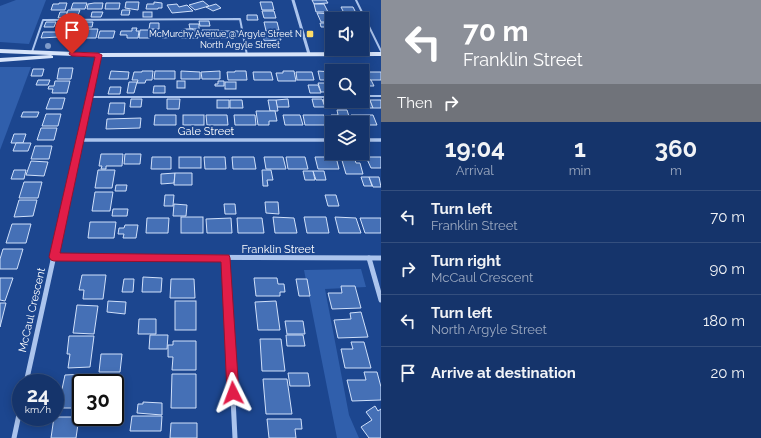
<!DOCTYPE html>
<style>
:root{--surface:#15346b;--page:#1e3c71;--text:#f1f3f6;--muted:#9daac1;--line:#344f7e}
body{margin:0;font-family:Raleway,sans-serif;background:var(--page);color:var(--text);height:100vh;display:flex;flex-direction:column;font-size:15px;white-space:nowrap}
*{box-sizing:border-box;margin:0}
p{font-size:13px;color:var(--muted)}
.icon{flex:none;width:22px;height:22px;fill:none;stroke:currentColor;stroke-width:2;stroke-linecap:round;stroke-linejoin:round}
.map{position:relative;flex:1;overflow:hidden}
.drawer{display:flex;flex-direction:column;background:var(--surface);width:380px}
.drawer>*{flex:none}
.hud{background:#8c9099;color:#fff;overflow:hidden}
.fabs{position:absolute;left:325px;top:12px;display:grid;gap:8px}
.fabs a{display:grid;place-items:center;width:44px;height:44px;border-radius:0px;background:var(--surface);box-shadow:0 2px 10px #0003,0 0 0 1px var(--line);font-size:20px}
.speed{position:absolute;left:12px;top:374px;display:flex;gap:8px;font-size:20px;font-weight:700;text-align:center}
.speed>*{display:grid;place-content:center;width:52px;height:52px;border-radius:50%;background:var(--surface);box-shadow:0 2px 10px #0003,0 0 0 1px var(--line);line-height:1}
.speed small{font-size:10px;font-weight:400}
.speed .limit{border:2px solid #111;border-radius:6px;background:#fff;color:#111}
.pin{position:absolute;display:grid;place-items:center;width:34px;height:34px;color:#fff;margin:-41px -17px;border-radius:50% 50% 50% 0;rotate:-45deg;box-shadow:0 0 4px #0007}
.pin .icon{rotate:45deg}
.me{position:absolute;width:44px;margin:-22px;rotate:357deg;stroke-linejoin:round;filter:drop-shadow(0 0 3px #0008)}
.turn{display:flex;align-items:center;gap:14px;height:84px;padding:0 16px;font-size:18px}
.turn .icon{width:52px;height:52px;stroke-width:2.5}
.turn b{display:block;font-size:28px;line-height:34px}
.then{display:flex;align-items:center;height:38px;padding:0 16px;background:#0003;gap:8px;font-size:15px}
.eta{display:flex;justify-content:space-evenly;align-items:center;height:68px;text-align:center}
.eta b{font-size:24px;font-weight:700;line-height:28px}
ul{padding:0;list-style:none}
li{display:flex;align-items:center;gap:12px;height:52px;padding:0 16px;border-top:1px solid var(--line)}
li div{flex:1}
li b{display:block;font-size:15px}
li em{font-style:normal}
main{display:flex;flex:1;min-height:0}
.map>svg:first-child{display:block}
.green{fill:#305fac}
.building{fill:#4570b6;stroke:#d0e0fa}
.lines{fill:none;stroke-linecap:round;stroke-linejoin:round}
.lane{stroke:#abc4ed;stroke-width:2}
.street-far2{stroke:#abc4ed;stroke-width:3}
.street-far1{stroke:#abc4ed;stroke-width:3.5}
.street{stroke:#abc4ed;stroke-width:5}
.secondary{fill:#d7e4fa;fill-rule:evenodd}
.tree{fill:#7f9bca}
.route{fill:#e11d48;stroke:#92132f}
.poi-dot{fill:#fddd69;stroke:#1c468f;stroke-width:1.5}
.labels{text-anchor:middle;dominant-baseline:central;stroke-width:3.5;stroke-linejoin:round;paint-order:stroke}
.far-poi-label{font-size:9px;fill:#fff;stroke:#1c468f;text-anchor:end}
.far-street-label{font-size:9px;fill:#fff;stroke:#1c468f}
.street-label{font-size:11px;fill:#fff;stroke:#1c468f}
</style>
<main>
<div class="map">
<svg width="381" height="438" viewBox="0 0 381 438">
<rect width="100%" height="100%" fill="#1c468f"/>
<g class="green">
<path d="M16 0H46L29 44 0 42V6Z"/>
<path d="M0 67H31L0 150Z"/>
<path d="M361 269 366 287 325 289 349 415 359 438H337L304 270Z"/>
</g>
<g class="building">
<path d="M312 0H326L328 3 314 4Z"/>
<path d="M203 1 209 6 195 10 189 5Z"/>
<path d="M126 2H139L138 10 125 8Z"/>
<path d="M154 2 162 3V8H158V9H146L147 4H154Z"/>
<path d="M260 2H272L274 10H262Z"/>
<path d="M59 3H67L65 10H51L53 4H59Z"/>
<path d="M73 3H87L85 9H71Z"/>
<path d="M94 3H103L102 9H87L88 4Z"/>
<path d="M106 3H120L119 9H105Z"/>
<path d="M177 4 179 7 187 5 193 11 172 13 167 5Z"/>
<path d="M216 4 221 8 213 11 206 7Z"/>
<path d="M314 4H324L328 12H316Z"/>
<path d="M341 7H353L356 13H344Z"/>
<path d="M68 10H80L78 15H74L72 18H67L66 17Z"/>
<path d="M122 10H130L129 15H121Z"/>
<path d="M262 11H274L276 18H264Z"/>
<path d="M60 12H67L66 17 58 18Z"/>
<path d="M92 12H103L101 17H91Z"/>
<rect x="143" y="12" width="9" height="5"/>
<path d="M317 13 333 14 335 18H331L332 22H321Z"/>
<path d="M247 15H257L258 20H247Z"/>
<path d="M199 21H209L210 26H200Z"/>
<path d="M46 22H56L54 27H44Z"/>
<path d="M82 22 80 28H69L71 23Z"/>
<path d="M83 22H93L92 27H81Z"/>
<path d="M264 22H277L279 30 266 31Z"/>
<path d="M150 23H159V29H149Z"/>
<path d="M320 23H332V31H328L326 27H321Z"/>
<path d="M189 24H199V29H190Z"/>
<path d="M132 28H137L136 31H139L138 38H127V35H120L121 31H132Z"/>
<path d="M84 29H98L96 38H86L87 35H82Z"/>
<path d="M184 29H193V31H198V38H181V31Z"/>
<path d="M62 30H78L77 35H71L70 38H59Z"/>
<path d="M140 30H157L156 35H150V38H139Z"/>
<path d="M202 30H219V38H208V35H202Z"/>
<path d="M100 31H115L113 38H98Z"/>
<path d="M220 31H238L239 37 221 38Z"/>
<path d="M43 32H60L58 37 41 38Z"/>
<path d="M162 32H179V37L162 38Z"/>
<path d="M263 33H279L281 40 264 41Z"/>
<path d="M59 68H73L71 79H57Z"/>
<path d="M33 69H44L42 76H31Z"/>
<path d="M111 71 129 72 128 79H109Z"/>
<path d="M142 71H153L152 80H146L145 83H137L138 80H132L134 72H142Z"/>
<path d="M155 71H175V79H154Z"/>
<path d="M181 71 200 72V79H181Z"/>
<path d="M220 71V79H202L201 72Z"/>
<path d="M235 71H246L247 80H228L227 72H235Z"/>
<path d="M283 71H294L296 81H278L276 73H283Z"/>
<path d="M318 71 332 72V80H320Z"/>
<path d="M253 72H271L273 80H254Z"/>
<path d="M296 72H312L314 80H297Z"/>
<path d="M363 72H381V80H366Z"/>
<path d="M38 80H50L48 85H36Z"/>
<path d="M363 80H371L374 86H365Z"/>
<path d="M55 81H70L67 93H52L53 89H48L49 86H54Z"/>
<rect x="177" y="81" width="8" height="7"/>
<path d="M218 81H224V86H215V84H218Z"/>
<path d="M129 82H137L134 93H127Z"/>
<rect x="225" y="82" width="11" height="7"/>
<path d="M318 83H329L331 92H321Z"/>
<path d="M308 85H318L321 93H310Z"/>
<path d="M154 86H165V93H153Z"/>
<path d="M110 87H121L120 94H108Z"/>
<path d="M50 98H65L62 109H46Z"/>
<path d="M131 99H142L141 107H130Z"/>
<path d="M167 99H180L179 109H167Z"/>
<path d="M288 99 289 107H277L276 100Z"/>
<path d="M312 99H322L325 107H314Z"/>
<path d="M323 99H332L336 107H325Z"/>
<rect x="217" y="100" width="12" height="8"/>
<path d="M230 100H242L243 108H230Z"/>
<path d="M268 100H276L278 111H270Z"/>
<path d="M370 100 373 108H362L359 101Z"/>
<path d="M370 100H381V108H373Z"/>
<path d="M110 103H125L124 114H108Z"/>
<path d="M337 110H347L351 123H333L331 115H338Z"/>
<path d="M256 111H275L277 121H269V125H258Z"/>
<path d="M23 112H39L37 117H21Z"/>
<path d="M46 114H61L58 126H42Z"/>
<path d="M155 115H176V125H154Z"/>
<rect x="183" y="115" width="21" height="10"/>
<path d="M206 115H227L228 125H207Z"/>
<path d="M234 115H255L256 125H235Z"/>
<path d="M283 115H300L303 125H285Z"/>
<path d="M303 115H324L327 125H305Z"/>
<path d="M351 115H373L377 125H362V123H354Z"/>
<path d="M141 118 140 128 106 129 107 119Z"/>
<path d="M41 128H57L54 140H37Z"/>
<path d="M14 134H26L23 143H11Z"/>
<path d="M16 143H31L28 151H13Z"/>
<path d="M35 146H52L49 159H31Z"/>
<path d="M101 154H123L122 166H106V169H101L102 166H99Z"/>
<path d="M125 154H141L140 164H124Z"/>
<path d="M152 157H171V169H151Z"/>
<rect x="179" y="157" width="22" height="11"/>
<path d="M204 157H225L226 169H205Z"/>
<path d="M232 157H254L256 169H233Z"/>
<path d="M264 157H283L286 169H266Z"/>
<path d="M286 157H305L308 169H288Z"/>
<path d="M315 157H336L339 169H318Z"/>
<path d="M341 157H354L356 163H360L363 174H346Z"/>
<path d="M366 157H381V168H371Z"/>
<path d="M31 161 48 162 44 176 26 175Z"/>
<path d="M14 170H26L24 179H11Z"/>
<path d="M98 170H115L112 188H95Z"/>
<path d="M262 170H271L273 180H267L268 186H263Z"/>
<path d="M303 171H313L315 180H305Z"/>
<path d="M313 171H324L326 180H316Z"/>
<path d="M175 173 174 183 161 184V174Z"/>
<path d="M175 173H192V185H174Z"/>
<path d="M361 177H369L372 186H364Z"/>
<path d="M369 177H379L381 187H373Z"/>
<path d="M24 182H42L38 198H19Z"/>
<path d="M116 185H127L126 191H115Z"/>
<path d="M95 192H113L110 211H92Z"/>
<path d="M165 195H174L173 206H164Z"/>
<path d="M325 195H336L339 206H328Z"/>
<path d="M19 200H37L33 216 14 217Z"/>
<path d="M265 202H278L279 214 266 213Z"/>
<path d="M174 204 187 205 186 216H173Z"/>
<path d="M224 204H235L236 214H225Z"/>
<path d="M113 209H128L127 216H112Z"/>
<rect x="181" y="217" width="22" height="16"/>
<path d="M273 217 294 218 297 233H275Z"/>
<path d="M304 217H326L329 233H307Z"/>
<path d="M335 217 356 218 361 233H339Z"/>
<path d="M147 218H169L168 233H146Z"/>
<path d="M231 218 232 233H207L206 219Z"/>
<path d="M237 218H262L264 233H238Z"/>
<path d="M360 218H381V233H365Z"/>
<path d="M90 222H116L114 238H88Z"/>
<path d="M12 224H31L26 243H6Z"/>
<path d="M125 225H138L136 238H123L124 234H118L119 228H124Z"/>
<path d="M3 249H23L17 269H0V259Z"/>
<path d="M82 275H106L103 299H83L84 290H79Z"/>
<path d="M143 277 162 278 161 292H142Z"/>
<path d="M0 278H13L5 301 0 300Z"/>
<path d="M254 278H277L278 284H284L285 292H280V296H256Z"/>
<path d="M124 279H134L133 292H122Z"/>
<path d="M171 279H194L195 298H170Z"/>
<path d="M296 279H307L310 296H299Z"/>
<path d="M341 286H355L361 308 332 309 328 293H342Z"/>
<path d="M108 301 126 302 125 314 107 312Z"/>
<rect x="175" y="301" width="21" height="29"/>
<path d="M276 301 280 330H258L255 302Z"/>
<path d="M0 303H6L0 327Z"/>
<path d="M77 305 98 306 94 334 73 333Z"/>
<path d="M361 312 368 337 338 338 334 320 351 319 350 313Z"/>
<path d="M139 319H156V334H138Z"/>
<path d="M285 321H303L305 334H287Z"/>
<path d="M150 335H168L167 349H149Z"/>
<path d="M286 335H303L305 346H287Z"/>
<path d="M69 336H94L90 367 68 368 70 354H67Z"/>
<path d="M260 339H281L285 371H262Z"/>
<path d="M173 341H196V370H172L173 357H168V345H173Z"/>
<path d="M351 342H364L371 368H345L341 349H353Z"/>
<path d="M101 354H122L120 372H99Z"/>
<path d="M364 372H377L381 387V400L352 401 347 380H366Z"/>
<path d="M288 373H308L310 386H290Z"/>
<path d="M86 374 85 383H81V408H58L65 375Z"/>
<path d="M172 374H196V408H171Z"/>
<path d="M263 379H287L292 414H266Z"/>
<path d="M143 402 162 403V415L137 413 138 404H143Z"/>
<path d="M375 406 378 411 381 409V438H369L361 427 372 420 366 412Z"/>
<path d="M132 416H162L161 431H130Z"/>
<path d="M54 417H79L76 438H51Z"/>
<path d="M267 419H301L302 429H295L296 438H269Z"/>
<path d="M171 423H197V438H170Z"/>
</g>
<g class="lines">
<g class="lane">
<path d="M356 0 381 51"/>
<path d="M32 52 43 20 240 19 247 55"/>
<path d="M362 96H381"/>
<path d="M90 97H332"/>
</g>
<g class="street-far2">
<path d="M293 0 309 54"/>
<path d="M87 110 99 55"/>
</g>
<g class="street-far1">
<path d="M81 140H332"/>
<path d="M362 140H381"/>
<path d="M55 252 87 109"/>
</g>
<g class="street">
<path d="M54 257 381 258"/>
<path d="M226 258 235 438"/>
<path d="M369 258 381 300"/>
<path d="M26 383 55 251"/>
<path d="M14 438 21 405"/>
</g>
<g class="secondary">
<path d="M0 49 99 53 381 52V56L99 57 0 53Z"/>
<path d="M51 55 53 56V58L0 62V58Z"/>
</g>
</g>
<circle class="tree" cx="48" cy="46" r="3"/>
<path class="route" d="M70 52 98 53 102 55 60 253 229 255 230 258 239 393 237 397 233 399 229 397 227 393 221 262 54 261 51 260 49 257 95 57 72 56 69 54Z"/>
<rect class="poi-dot" x="306" y="30" width="8" height="8" rx="2"/>
<g class="labels">
<g class="far-poi-label">
<text x="302" y="34">McMurchy Avenue @ Argyle Street N</text>
</g>
<g class="far-street-label">
<text x="240" y="45">North Argyle Street</text>
</g>
<g class="street-label">
<text x="206" y="131">Gale Street</text>
<text x="278" y="249">Franklin Street</text>
<text transform="translate(32 310) rotate(-77)">McCaul Crescent</text>
</g>
</g>
</svg>
<div class="fabs">
<a><svg class="icon" aria-label="sound" viewBox="0 0 24 24"><path d="M4 9h4l5-4v14l-5-4H4zM17 9q2 3 0 6"/></svg></a>
<a><svg class="icon" aria-label="search" viewBox="0 0 24 24"><circle cx="10" cy="10" r="6"/><path d="M15 15l6 6"/></svg></a>
<a><svg class="icon" aria-label="layers" viewBox="0 0 24 24"><path d="M12 4l9 5-9 5-9-5zM3 14l9 5 9-5"/></svg></a>
</div>
<div class="speed"><div>24<small>km/h</small></div><div class="limit">30</div></div>
<div class="pin" style="left:72px;top:54px;background:#d93025"><svg class="icon" aria-label="arrive" viewBox="0 0 24 24"><path d="M6 21V4h12l-3 4 3 4H6"/></svg></div>
<svg class="me" style="left:233px;top:393px" viewBox="-20 -20 40 40"><path d="M0-17L14 15 0 8-14 15z" fill="#e11d48" stroke="#fff" stroke-width="4"/></svg>
</div>
<section class="drawer">
<div class="hud">
<div class="turn"><svg class="icon" aria-label="left" viewBox="0 0 24 24"><path d="M17 20v-9H6M10 6l-5 5 5 5"/></svg><div><b>70 m</b>Franklin Street</div></div>
<div class="then">Then<svg class="icon" aria-label="right" viewBox="0 0 24 24"><path d="M7 20v-9h11M14 6l5 5-5 5"/></svg></div>
</div>
<div class="eta">
<div><b>19:04</b><p>Arrival</p></div>
<div><b>1</b><p>min</p></div>
<div><b>360</b><p>m</p></div>
</div>
<ul>
<li><svg class="icon" aria-label="left" viewBox="0 0 24 24"><path d="M17 20v-9H6M10 6l-5 5 5 5"/></svg><div><b>Turn left</b><p>Franklin Street</p></div><em>70 m</em></li>
<li><svg class="icon" aria-label="right" viewBox="0 0 24 24"><path d="M7 20v-9h11M14 6l5 5-5 5"/></svg><div><b>Turn right</b><p>McCaul Crescent</p></div><em>90 m</em></li>
<li><svg class="icon" aria-label="left" viewBox="0 0 24 24"><path d="M17 20v-9H6M10 6l-5 5 5 5"/></svg><div><b>Turn left</b><p>North Argyle Street</p></div><em>180 m</em></li>
<li><svg class="icon" aria-label="arrive" viewBox="0 0 24 24"><path d="M6 21V4h12l-3 4 3 4H6"/></svg><div><b>Arrive at destination</b></div><em>20 m</em></li>
</ul>
</section>
</main>
